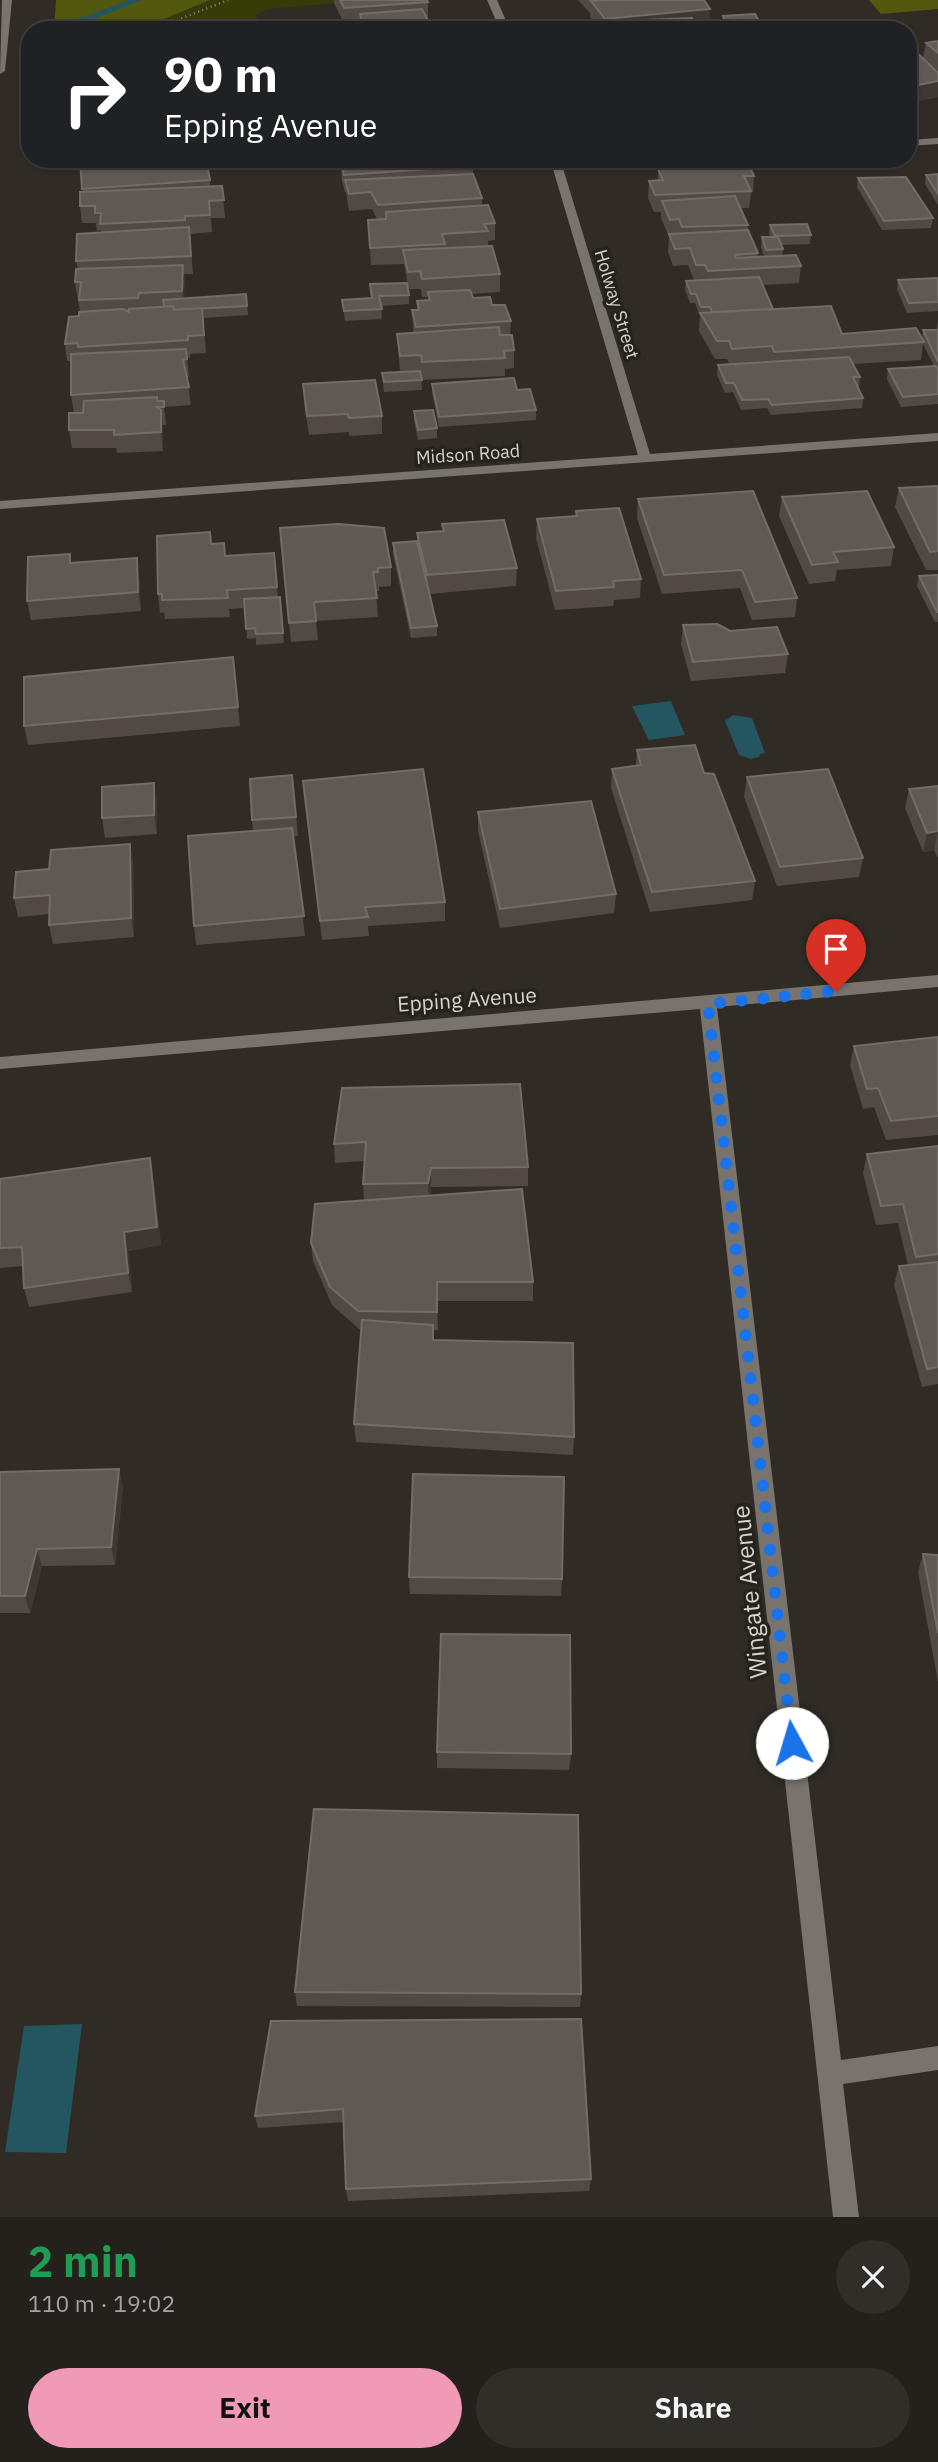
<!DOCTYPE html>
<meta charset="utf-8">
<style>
:root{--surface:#24211c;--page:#302e29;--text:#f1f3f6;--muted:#a3a3a3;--line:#413e3b;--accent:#f09ab7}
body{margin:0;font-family:"IBM Plex Sans",sans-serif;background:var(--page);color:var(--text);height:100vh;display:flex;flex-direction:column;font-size:26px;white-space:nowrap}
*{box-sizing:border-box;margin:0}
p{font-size:23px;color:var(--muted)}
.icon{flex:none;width:38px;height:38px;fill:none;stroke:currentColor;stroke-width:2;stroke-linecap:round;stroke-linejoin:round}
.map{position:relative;height:2217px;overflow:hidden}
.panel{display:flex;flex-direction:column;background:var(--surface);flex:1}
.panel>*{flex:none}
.banner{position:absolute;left:21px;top:21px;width:896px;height:147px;border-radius:28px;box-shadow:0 2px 5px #0004,0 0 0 2px var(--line);background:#202124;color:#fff;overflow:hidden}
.pin{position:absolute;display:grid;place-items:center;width:60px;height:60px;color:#fff;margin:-72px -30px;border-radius:50% 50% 50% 0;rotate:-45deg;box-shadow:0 0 7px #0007}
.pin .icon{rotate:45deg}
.me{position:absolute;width:77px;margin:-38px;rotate:354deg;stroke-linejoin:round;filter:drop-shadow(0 0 5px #0008)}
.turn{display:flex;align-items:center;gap:24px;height:147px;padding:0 28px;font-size:32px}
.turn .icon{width:91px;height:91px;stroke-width:2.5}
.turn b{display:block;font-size:49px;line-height:60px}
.round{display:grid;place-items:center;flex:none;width:74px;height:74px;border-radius:37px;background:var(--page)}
.overview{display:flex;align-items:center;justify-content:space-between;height:119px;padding:0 28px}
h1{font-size:42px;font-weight:700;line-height:52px;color:#1e9e55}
.action{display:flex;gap:14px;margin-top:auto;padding:14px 28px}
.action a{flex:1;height:80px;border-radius:42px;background:var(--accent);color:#111;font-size:28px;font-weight:700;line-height:80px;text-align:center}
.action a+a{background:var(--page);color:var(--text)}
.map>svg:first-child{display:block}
.green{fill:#363b08}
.forest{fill:#52590f}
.water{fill:#23565e}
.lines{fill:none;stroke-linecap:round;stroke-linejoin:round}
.stream{fill:#23565e;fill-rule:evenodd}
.path{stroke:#88857f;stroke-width:2.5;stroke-dasharray:1 3.5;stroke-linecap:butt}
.minor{fill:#78736c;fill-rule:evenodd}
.wall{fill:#514a44}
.shaded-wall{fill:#3e3832}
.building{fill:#5f5953;stroke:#726c67;stroke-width:2}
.route{stroke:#1a73e8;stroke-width:12;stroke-dasharray:0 21.6}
.labels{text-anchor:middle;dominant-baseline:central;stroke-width:7;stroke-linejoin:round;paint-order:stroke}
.far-street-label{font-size:18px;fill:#d6d4cf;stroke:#26221c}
.street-label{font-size:21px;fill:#d6d4cf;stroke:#26221c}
.near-street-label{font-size:24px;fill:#d6d4cf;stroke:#26221c}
</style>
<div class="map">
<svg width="938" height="2217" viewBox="0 0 938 2217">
<rect width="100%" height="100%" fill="#302c25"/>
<path class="green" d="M210 0H370L268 9 256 15 261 30H137Z"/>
<g class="forest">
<path d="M56 0H210L137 30H54Z"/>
<path d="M869 0H938V9L881 14Z"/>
</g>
<g class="water">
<path d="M671 701 685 735 649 740 632 706Z"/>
<path d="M733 715 752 718 765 753 760 754 759 757 751 759 739 755 725 721Z"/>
<path d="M82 2024 66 2153 5 2152 24 2026Z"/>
</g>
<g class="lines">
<path class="stream" d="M129 0H142L92 20 54 27 49 24 87 16Z"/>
<path class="path" d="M152 30 228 0"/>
<g class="minor">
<path d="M2 0H12L5 71 0 74Z"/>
<path d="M487 0H497L510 30H500Z"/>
<path d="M938 138V144L908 146V140Z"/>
<path d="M550 159H610L605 162 562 165 650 454 938 433V441L0 509V501L638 455Z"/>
<path d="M938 975V987L717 1007 841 2060 938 2046V2070L843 2084 859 2217H833L700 1009 0 1069V1057Z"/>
</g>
</g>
<g class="wall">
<path d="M334 0 428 2V18H427L433 30H330V25L344 23 334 3Z"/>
<path d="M578 0H704L709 25 694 26 695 30H599V28L590 17V13Z"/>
<path d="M723 16 764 30H722Z"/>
<path d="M938 41V97L908 103 923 58 926 43Z"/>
<path d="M80 159 210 180V187L222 186 225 218H211L212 232 190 234 193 274H184V299L246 294 248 315 203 318 206 353 190 354V358H187L189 377H187L191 405 164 407 166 425H162L163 451 117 453 116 448H72L69 430 74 413 71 395V361H67L65 344 80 312 75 282 78 269 76 261 101 233V230L97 231 96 223H82L80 206 83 192Z"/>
<path d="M355 159H471L473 166V175L482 198V206L495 223V240L488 241V246L500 274V292L471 294 473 298 492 305 511 321 510 335 514 350V368L505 369V376L422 380 421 373 422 390 384 392 382 373 400 372 397 334 414 333 413 328 412 310H417V301L428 300V297H422L421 289H409L404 264 371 265 368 220 377 219 372 209 349 211 346 192H345L342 181 341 164 356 163Z"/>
<path d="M658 169 754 176 753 192 751 193 749 208H740L748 225V230L758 253 757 257H764L761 247 762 237H771L769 234 770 225 811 235 810 244 782 245 783 249 782 256 801 266 799 283 763 285 773 309 842 334 922 338 923 330H936L938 321V404L901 407 887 379 888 369 934 366 923 344 921 360 853 364 860 377 859 387H857L863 398 862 408 771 415 767 408 741 410 733 392 725 393 717 375 718 365H730L727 359H715L699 331 700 316 695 303H690L685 290 686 281 694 280 688 265 673 266 668 252 669 237 661 218V212H654L648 198 649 181 658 180Z"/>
<path d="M938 174V205L925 184 926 175Z"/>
<path d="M858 178 933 218 931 228 882 230 857 187Z"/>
<path d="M938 278V311L907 313 897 289 898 280Z"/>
<path d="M370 284 409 295V304L381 306 382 319 345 321 342 300 371 298Z"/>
<path d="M303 384 382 416V434L349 436V432L309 435 304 402Z"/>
<path d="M432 384 517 390 536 410V420L439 427 432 393Z"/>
<path d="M414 411 437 428V438L418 440 414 421Z"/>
<path d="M938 486V570H926L895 507 899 488Z"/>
<path d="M782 497 894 547 891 566 837 570 835 581 809 584 779 516Z"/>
<path d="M638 499 797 598 795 617 752 620 740 588 662 594 637 518Z"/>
<path d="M576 511 641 579 640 598 614 600 613 606 555 610 536 538 537 519 575 517Z"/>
<path d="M442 524 517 568 516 586 430 594 437 626V636L411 638 393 554V543L417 541V533L442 531Z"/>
<path d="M280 528 391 567V586L379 587V591H376L378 617 316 621 318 640 291 642Z"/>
<path d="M211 544 225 556 274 553 278 597H280L284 643 256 645V638L247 639 245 608 229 609 230 617 165 619 164 612 160 613 158 594Z"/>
<path d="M72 563 139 577 141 611 31 620 27 601Z"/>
<path d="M938 575V622H935L917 586 919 576Z"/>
<path d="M683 625 730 631 788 654 785 673 691 681 681 644Z"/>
<path d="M233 657 240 726 28 745 24 726Z"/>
<path d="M637 750 755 881 752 900 650 912 611 788 612 769 636 765Z"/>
<path d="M292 775 298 836H293L305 936 196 945 194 926 253 831 252 820Z"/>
<path d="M747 777 863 858 859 877 777 886 744 797Z"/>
<path d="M303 781 445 902V921L368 926 369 936 322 940Z"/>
<path d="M154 783 157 802V834L105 838 102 818Z"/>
<path d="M938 786V858L934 850 923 852 905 808 909 789Z"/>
<path d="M478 812 616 894 614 913 500 928 478 831Z"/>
<path d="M130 844 133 863 134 937 53 944 49 925 50 914 18 917 14 898 49 869Z"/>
<path d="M938 1037V1135L886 1140 874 1107 863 1109 850 1065 854 1046Z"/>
<path d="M342 1088 528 1167V1186L431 1187 430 1196 533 1282V1301H437L438 1330H433V1340L574 1437 573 1455 356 1442 354 1424 361 1329H359L332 1305 313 1261 311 1243 364 1201 363 1184 364 1161 335 1163 334 1144Z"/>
<path d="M938 1146V1384L922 1387 894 1285 899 1266 908 1265 898 1223 876 1225 863 1173 867 1154Z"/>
<path d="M150 1158 153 1176 161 1245 128 1251 132 1292 29 1307 24 1288 23 1266 0 1268V1179Z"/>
<path d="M0 1472 123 1486 115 1565 42 1566 30 1613H0Z"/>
<path d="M923 1554 938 1555V1682L918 1572Z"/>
<path d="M409 1577 562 1579 561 1596 410 1594Z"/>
<path d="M437 1752 571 1754 569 1770 437 1768Z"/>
<path d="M295 1992 581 1994 580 2007 297 2006Z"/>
<path d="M271 2021 591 2179 589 2191 348 2201 346 2189 344 2122 258 2128 255 2116Z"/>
</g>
<g class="shaded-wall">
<path d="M710 9 709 25 657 30H605V19Z"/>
<path d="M938 81V97L908 103V87Z"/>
<path d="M183 265 185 282 184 309 182 291Z"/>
<path d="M161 410 163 429V451L161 432Z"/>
<path d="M137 558 139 577 141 611 138 592Z"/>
<path d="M154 783 157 802V834L154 815Z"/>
<path d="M938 831 934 850 923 852 927 833Z"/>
<path d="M130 844 133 863 134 937 131 918Z"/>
<path d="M150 1158 153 1176 161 1245 128 1251 132 1292 128 1273 124 1232Z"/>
<path d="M431 1168V1187L428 1202V1183Z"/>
<path d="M119 1469 123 1486 115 1565 111 1547Z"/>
<path d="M37 1549 42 1566 30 1613 25 1596Z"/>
</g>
<g class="building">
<path d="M340 0H427L428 2 344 8Z"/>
<path d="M603 0H704L710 9 605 19 591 1Z"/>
<path d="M422 9 433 30H333L330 25 362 22 360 14Z"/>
<path d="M755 14 764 30H728L723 16Z"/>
<path d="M692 18 695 30H603L599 22Z"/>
<path d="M938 41V53L926 43Z"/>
<path d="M908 47H911L938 73V81L908 87Z"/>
<path d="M80 159H206L210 180 82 189Z"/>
<path d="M358 159H471L473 166 344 175 341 164 358 162Z"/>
<path d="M718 163H748L754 176H744L751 191 655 195 649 181 663 180 658 169 666 166Z"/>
<path d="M473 174 482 198 378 205 371 192 349 194 345 180Z"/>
<path d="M938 174V194L926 175Z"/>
<path d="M906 177 933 218 884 221 858 178Z"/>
<path d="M222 186 224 200 209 201 210 215 185 216V220L100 224 101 213H95V206H80V192Z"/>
<path d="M735 196 748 225 682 227 679 219 670 220 662 201Z"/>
<path d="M488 205 495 223 484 224 488 231 442 234 445 244 370 248 368 220 386 219V212Z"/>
<path d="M807 224 811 235 775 236 770 225Z"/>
<path d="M189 227 191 256 76 261 77 234Z"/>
<path d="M748 230 758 253 735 255 736 258 796 255 801 266 708 271 705 265H696L690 248 675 249 669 234Z"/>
<path d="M762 237H778L783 249 766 250Z"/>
<path d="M492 246 500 274 422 279 420 271 408 272 403 250Z"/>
<path d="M183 265 182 291 139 293 138 298 79 300 81 282H75L76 269Z"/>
<path d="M759 277 773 309 712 312 710 307H701L696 294H691L686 281Z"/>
<path d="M938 278V302L909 303 898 280Z"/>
<path d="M407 283 409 295 379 296 382 309 344 311 342 300 372 298 370 284Z"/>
<path d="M470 290 473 298 490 297 492 305H505L511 321 416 327 412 310H419L417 301 430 300 428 292Z"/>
<path d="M246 294 247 306 174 310 173 306 164 307 163 300Z"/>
<path d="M173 306 174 310 202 308 204 335 188 336V340L78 347V343L65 344 69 317 79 316V312L123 309 129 312V309Z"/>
<path d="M831 306 842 334 916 328 924 342 774 352 772 346 732 349 729 341H717L700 313Z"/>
<path d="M499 327 500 335H512L514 350 504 351 505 358 422 362 421 355 400 356 397 334Z"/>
<path d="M923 330H938V362Z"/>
<path d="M186 349 187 359 183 360 189 387 71 395V354Z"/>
<path d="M849 357 860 377H853L863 398 772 405 768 399 742 400 734 383H726L718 365Z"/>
<path d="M936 366 938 370V394L903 397 888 369Z"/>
<path d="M420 371 422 380 384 382 382 373Z"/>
<path d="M514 378 517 390 530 389 536 410 439 417 432 384Z"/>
<path d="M375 380 382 416 349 418 348 414 307 416 303 384Z"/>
<path d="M157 397V401H164V407H157L161 410V432L114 435V430H69V413H83L84 401Z"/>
<path d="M433 410 437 428 418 430 414 411Z"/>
<path d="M938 486V551L930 552 899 488Z"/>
<path d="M753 491 797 598 755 602 742 570 664 575 638 499Z"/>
<path d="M867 491 894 547 833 552 838 562 812 565 782 497Z"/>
<path d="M619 508 641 579 613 581 614 587 556 591 537 519 577 516 576 511Z"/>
<path d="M504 520 517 568 427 575 417 533 444 531 442 524Z"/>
<path d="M339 524 384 528 391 567 378 568V572H373L377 598 314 602 316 621 289 623 280 528Z"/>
<path d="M210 532 211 544 224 543 225 556 274 553 277 587 227 590 228 598 162 600V594H158L157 536Z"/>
<path d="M417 541 437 626 411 628 393 543Z"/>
<path d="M70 554V563L137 558 138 592 27 601 28 557Z"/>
<path d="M938 575V612H937L919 576Z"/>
<path d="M280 597 283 633 256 634 255 628 246 629 244 599Z"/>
<path d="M717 624 730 631 777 627 788 654 693 662 683 625Z"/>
<path d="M233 657 238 707 24 726V677Z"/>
<path d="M695 745 704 773 714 774 755 881 652 892 612 769 641 765 637 750Z"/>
<path d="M423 769 445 902 365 907 368 917 320 921 303 781Z"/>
<path d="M828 769 863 858 780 867 747 777Z"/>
<path d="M292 775 296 817 252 820 250 779Z"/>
<path d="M154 783V815L102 818V787Z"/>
<path d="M938 786V831L927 833 909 789Z"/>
<path d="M591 801 616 894 500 909 478 812Z"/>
<path d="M292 828 304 916 194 926 188 836Z"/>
<path d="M130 844 131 918 49 925 50 895 14 898 16 872 49 869 51 850Z"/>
<path d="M938 1037V1116L891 1121 878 1088 867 1089 854 1046Z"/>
<path d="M520 1084 528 1167 431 1168 428 1183 363 1184 366 1142 334 1144 342 1088Z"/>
<path d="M938 1146V1254L916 1257 903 1204 881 1206 867 1154Z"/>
<path d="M150 1158 157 1227 124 1232 128 1273 24 1288 22 1247 0 1248V1179Z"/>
<path d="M522 1189 533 1282H437V1312L358 1311 330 1287 311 1243 315 1204Z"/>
<path d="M938 1262V1367L927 1369 899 1266Z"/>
<path d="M362 1320 433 1325V1340L573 1343 574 1437 354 1424Z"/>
<path d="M119 1469 111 1547 37 1549 25 1596H0V1472Z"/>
<path d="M413 1474 564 1477 562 1579 409 1577Z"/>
<path d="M923 1554 938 1555V1633Z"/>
<path d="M441 1634 570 1635 571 1754 437 1752Z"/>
<path d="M314 1809 578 1815 581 1994 295 1992Z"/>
<path d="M581 2019 591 2179 346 2189 343 2109 255 2116 271 2021Z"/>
</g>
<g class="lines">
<path class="route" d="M792 1743 708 1004 836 991"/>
</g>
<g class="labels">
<g class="far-street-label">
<text transform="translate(617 304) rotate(73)">Holway Street</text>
<text transform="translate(468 454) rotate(-4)">Midson Road</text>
</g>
<g class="street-label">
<text transform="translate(467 999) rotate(-4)">Epping Avenue</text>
</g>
<g class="near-street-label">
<text transform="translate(749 1592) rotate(-96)">Wingate Avenue</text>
</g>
</g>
</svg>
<div class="pin" style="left:836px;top:991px;background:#d93025"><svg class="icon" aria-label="arrive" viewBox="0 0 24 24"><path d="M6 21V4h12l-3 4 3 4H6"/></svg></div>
<svg class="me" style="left:792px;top:1743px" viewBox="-20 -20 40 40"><circle r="19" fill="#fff"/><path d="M0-13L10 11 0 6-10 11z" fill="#1a73e8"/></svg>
<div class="banner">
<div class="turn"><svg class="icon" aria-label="right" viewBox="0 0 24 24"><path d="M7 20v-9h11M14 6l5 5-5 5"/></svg><div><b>90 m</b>Epping Avenue</div></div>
</div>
</div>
<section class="panel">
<div class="overview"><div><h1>2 min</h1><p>110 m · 19:02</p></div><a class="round"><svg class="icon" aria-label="close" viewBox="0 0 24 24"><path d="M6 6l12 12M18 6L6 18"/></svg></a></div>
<div class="action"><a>Exit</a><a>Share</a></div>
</section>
